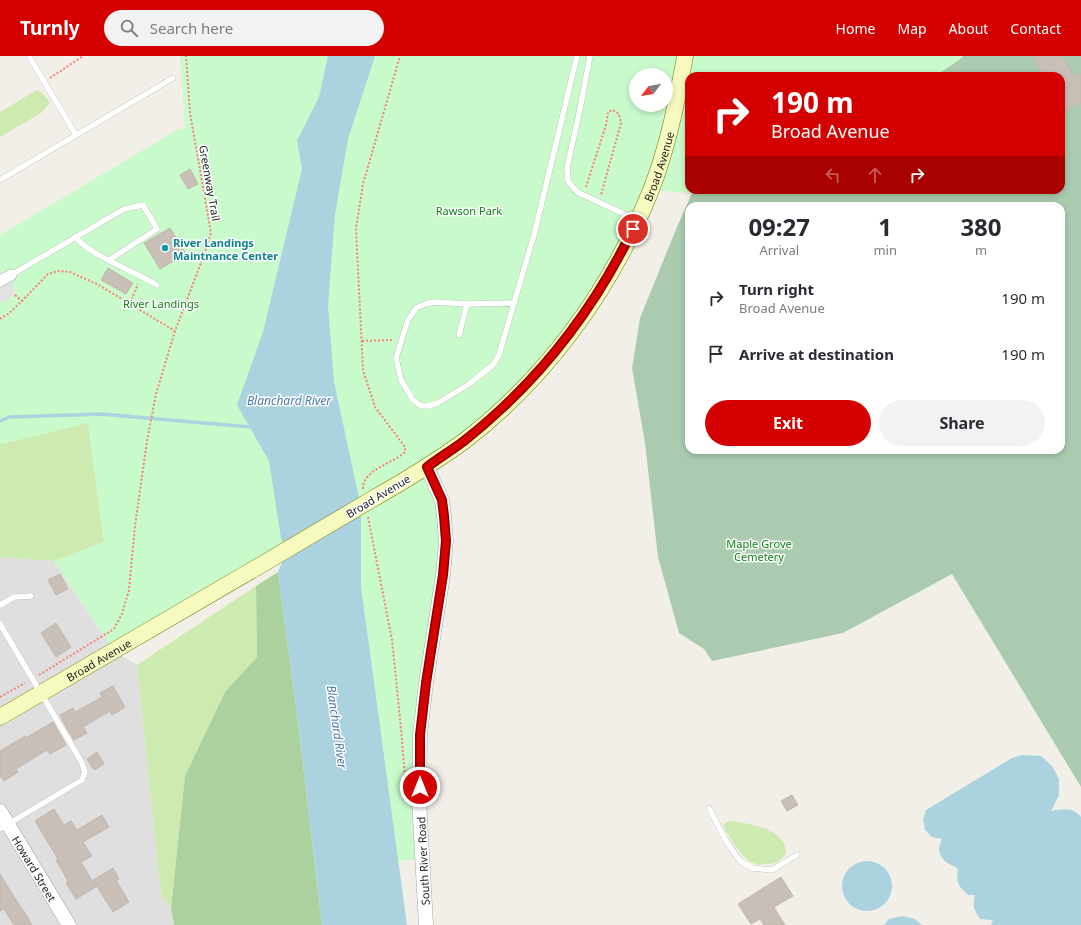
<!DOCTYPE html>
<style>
:root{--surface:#fff;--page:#f2f2f3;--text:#2b2b33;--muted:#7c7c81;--accent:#d40000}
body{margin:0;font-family:"Noto Sans",sans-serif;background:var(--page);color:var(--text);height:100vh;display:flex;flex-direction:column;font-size:15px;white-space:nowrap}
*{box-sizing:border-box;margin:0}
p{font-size:13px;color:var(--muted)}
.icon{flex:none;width:22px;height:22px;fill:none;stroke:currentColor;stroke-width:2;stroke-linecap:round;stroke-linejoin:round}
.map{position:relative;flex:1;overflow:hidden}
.sheet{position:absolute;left:685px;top:146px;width:380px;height:252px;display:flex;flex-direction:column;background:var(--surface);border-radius:12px;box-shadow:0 2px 6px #0003}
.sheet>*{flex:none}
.hud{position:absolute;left:685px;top:16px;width:380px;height:122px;border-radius:12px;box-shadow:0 2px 6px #0003;background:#d40000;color:#fff;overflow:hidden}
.needle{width:26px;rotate:239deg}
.tools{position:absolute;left:629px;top:12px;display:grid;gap:8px}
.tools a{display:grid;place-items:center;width:44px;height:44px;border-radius:50%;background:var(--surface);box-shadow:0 2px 6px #0003;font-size:20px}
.pin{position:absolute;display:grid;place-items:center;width:34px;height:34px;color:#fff;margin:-17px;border:2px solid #fff;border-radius:50%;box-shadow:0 1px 4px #0007}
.me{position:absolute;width:44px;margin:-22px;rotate:0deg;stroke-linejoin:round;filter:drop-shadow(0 0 3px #0008)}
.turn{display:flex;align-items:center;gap:14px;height:84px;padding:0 20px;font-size:18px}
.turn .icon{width:52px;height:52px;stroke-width:2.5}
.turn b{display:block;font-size:28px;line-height:34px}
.lanes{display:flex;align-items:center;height:38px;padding:0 20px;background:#0003;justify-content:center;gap:20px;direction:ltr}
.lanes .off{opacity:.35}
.eta{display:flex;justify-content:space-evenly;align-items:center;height:68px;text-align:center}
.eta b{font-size:24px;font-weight:700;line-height:28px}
.primary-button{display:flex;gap:8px;margin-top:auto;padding:8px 20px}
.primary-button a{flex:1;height:46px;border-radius:24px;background:var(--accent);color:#fff;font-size:16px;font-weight:700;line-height:46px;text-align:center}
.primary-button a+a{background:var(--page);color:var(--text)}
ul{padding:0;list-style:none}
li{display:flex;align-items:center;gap:12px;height:56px;padding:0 20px}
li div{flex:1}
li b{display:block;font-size:15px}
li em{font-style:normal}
header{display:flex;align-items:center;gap:24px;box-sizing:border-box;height:56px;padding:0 20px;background:var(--accent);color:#fff}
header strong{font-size:19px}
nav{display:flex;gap:22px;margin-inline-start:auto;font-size:14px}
.search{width:280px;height:36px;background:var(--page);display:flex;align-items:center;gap:10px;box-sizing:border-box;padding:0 14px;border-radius:22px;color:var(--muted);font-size:15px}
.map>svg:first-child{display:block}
.residential{fill:#e0dfdf}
.grass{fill:#cdebb0}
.forest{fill:#add19e}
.cemetery{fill:#aacbaf;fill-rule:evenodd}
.park{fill:#c8facc;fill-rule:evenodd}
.parking{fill:#e2e2e2}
.water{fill:#aad3df}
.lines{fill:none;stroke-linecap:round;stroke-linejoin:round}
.stream{stroke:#aad3df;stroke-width:3.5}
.building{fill:#c7bfb8;stroke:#c4b6ab}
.service-casing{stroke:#a9a9a9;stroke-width:6}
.minor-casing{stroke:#a9a9a9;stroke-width:12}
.tertiary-casing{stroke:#a9a9a9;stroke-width:15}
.secondary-casing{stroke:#707d05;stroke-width:17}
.path{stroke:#fa8072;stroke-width:2;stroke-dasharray:2 2;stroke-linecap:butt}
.service{stroke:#fff;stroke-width:5.5}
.minor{stroke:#fff;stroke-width:11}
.tertiary{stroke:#fff;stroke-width:14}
.secondary{stroke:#f7fabf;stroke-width:16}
.secondary-bridge-casing{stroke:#707d05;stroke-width:17;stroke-linecap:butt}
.secondary-bridge{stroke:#f7fabf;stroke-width:16}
.route-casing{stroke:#8a0000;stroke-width:10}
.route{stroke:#d40000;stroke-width:7}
.culture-dot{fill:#0f9aa8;stroke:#fff;stroke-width:1.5}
.labels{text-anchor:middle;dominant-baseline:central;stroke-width:3;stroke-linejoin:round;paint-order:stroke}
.street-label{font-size:11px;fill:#222;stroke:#fff}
.park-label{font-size:11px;fill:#0c8416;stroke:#fff}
.culture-label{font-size:11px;font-weight:bold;fill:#0d838f;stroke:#fff;text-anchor:start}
.water-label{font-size:12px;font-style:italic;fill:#4a7aab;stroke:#fff}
</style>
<header>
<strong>Turnly</strong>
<div class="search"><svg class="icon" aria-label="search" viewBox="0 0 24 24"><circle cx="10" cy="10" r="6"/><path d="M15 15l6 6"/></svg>Search here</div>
<nav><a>Home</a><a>Map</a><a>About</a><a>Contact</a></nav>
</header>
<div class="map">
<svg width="1081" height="869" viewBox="0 0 1081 869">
<rect width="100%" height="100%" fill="#f2efe9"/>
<path class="residential" d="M0 501 54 505 114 595 137 609 161 840 171 852 174 869H0Z"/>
<g class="grass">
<path d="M37 34 42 36 50 47 41 57 0 81V56Z"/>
<path d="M88 367 104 486 54 505 0 501V388Z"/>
<path d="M256 530 257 601 225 636 185 720 171 852 161 840 137 609Z"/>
<path d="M732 765C749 768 775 771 784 788 785 791 786 794 786 797 781 805 775 809 765 808 762 808 758 809 756 808 742 804 730 782 723 770L726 766Z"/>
</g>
<path class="forest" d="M278 516 298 666 322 869H174L171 852 185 720 225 636 257 601 256 530Z"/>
<path class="cemetery" d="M963 0H1081V731L952 518 843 577 712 605 704 593 679 577 658 501 645 387 632 312 640 262 677 171 692 137 700 134H1061V20H935L960 3ZM689 150H1061V394H689Z"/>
<path class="park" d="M180 0H963L960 3 935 20H689V134H700L692 137 651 134 593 245 531 324 427 411 446 485 420 679 422 803 356 808 309 481 114 595 54 505 104 486 88 367 0 388V179L177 74 185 72ZM636 19H666V49H636Z"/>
<path class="parking" d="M13 225 15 239 0 247V232Z"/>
<g class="water">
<path d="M328 0H375L348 83 335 158 328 250 334 326 361 451V531L407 869H322L298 666 278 516 287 494 281 482 269 405 237 349 263 276 302 113 297 85 319 41Z"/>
<path d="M1022 699 1041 700 1052 710 1059 723V739L1051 755C1063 753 1072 751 1081 761V869H991L993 864 980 863C974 853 972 851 975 839H968C958 829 956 828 958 814L956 811C948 809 939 802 939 793 939 790 941 786 942 783L932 781 925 774 923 763 926 754 1012 702Z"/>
<circle cx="867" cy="830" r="25"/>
<path d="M902 860 915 863 922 869H884L889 863Z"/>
</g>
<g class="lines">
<path class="stream" d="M0 365 10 361 101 358 238 370 253 371"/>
</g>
<g class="building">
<path d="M1032 0H1062L1075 21 1081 18V46L1066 55 1061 48V20H1044Z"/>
<path d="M190 113 198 128 188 133 180 119Z"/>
<path d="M170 172 186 198 160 213 144 187Z"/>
<path d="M108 212 133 227 126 238 101 224Z"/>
<path d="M60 518 68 533 56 539 48 524Z"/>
<path d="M56 567 71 591 56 601 41 577Z"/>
<path d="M113 630 125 651 112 659 110 655 83 671 87 677 74 684 61 662H62L60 659 73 652 75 656 102 641 100 637Z"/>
<path d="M53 666 66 689 50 698 47 694 16 713 18 716 4 725 0 720V695L25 680 26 682Z"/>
<path d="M97 696 104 708 94 714 87 703Z"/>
<path d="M792 739 798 749 787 755 781 745Z"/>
<path d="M54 753 64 769 71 765 77 774 102 759 109 771 83 786 92 800 81 806 96 831 76 843 66 827 68 825 56 804 58 803 35 765Z"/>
<path d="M113 812 119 823 116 824 129 846 113 856 93 824Z"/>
<path d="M0 818 23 855H24L32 869H14L4 853 0 855Z"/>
<path d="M781 821 793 840 774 851 785 869H764L760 863 751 868 738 848Z"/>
</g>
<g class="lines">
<defs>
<g id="service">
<path d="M590 0 580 53 567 112 568 125 577 136 637 164"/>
<path d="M30 2 76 79"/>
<path d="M0 124 173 22"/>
<path d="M75 181C96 203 131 213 157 229"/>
<path d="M11 219 124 153 143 149 157 173 109 204"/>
<path d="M514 247 467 248 434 246 425 248 416 252 408 264 396 302 401 324 413 344 421 350H428L438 347 469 328 493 309 499 299 514 247 534 179 577 0"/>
<path d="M459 279 467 248"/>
<path d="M0 549 14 541 31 540"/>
<path d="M0 568 81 705 85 716 82 724 0 773"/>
<path d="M709 752 726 785 740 805 752 812 772 814 797 799"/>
</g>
<path id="minor" d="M0 225 11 219"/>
<g id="tertiary">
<path id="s1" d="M0 755 69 869"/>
<path d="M426 869 419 744 420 679 426 627 443 519 446 485 444 460 442 444 427 411"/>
</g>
<g id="secondary">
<path id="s2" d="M376 441C406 424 435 406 463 386 547 322 612 232 651 134 668 91 677 45 685 0"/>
<path id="s3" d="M0 661 254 513"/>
</g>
</defs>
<use href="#service" class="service-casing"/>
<use href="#minor" class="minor-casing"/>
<use href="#tertiary" class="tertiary-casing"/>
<use href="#secondary" class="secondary-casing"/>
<g class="path">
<path d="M50 22 83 0"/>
<path d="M586 131 606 69 608 56 613 54 619 58 621 67 601 139"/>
<path d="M15 239 22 245"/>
<path d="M130 247 138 228"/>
<path d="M0 263 8 258 22 245 48 218 58 215 70 216 97 228 175 275"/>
<path d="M362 285 393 284"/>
<path d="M363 433C362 414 392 408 405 396V391L375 351 363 314 356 172 363 128 400 0"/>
<path d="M368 461 392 584 401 673 406 734"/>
<path d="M39 619 114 573 122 558 129 534 135 470 147 385 156 338 175 275 204 199 211 177 190 57 186 0"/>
<path d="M0 641 25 627"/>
</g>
<use href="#service" class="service"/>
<use href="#minor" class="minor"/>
<use href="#tertiary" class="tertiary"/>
<use href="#secondary" class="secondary"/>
<defs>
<path id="secondary-bridge" d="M254 513 376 441"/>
</defs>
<use href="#secondary-bridge" class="secondary-bridge-casing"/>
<use href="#secondary-bridge" class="secondary-bridge"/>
</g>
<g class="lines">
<defs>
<path id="route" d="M420 731V679L426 627 443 519 446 485 444 460 442 444 427 411C439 402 452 394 464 385 536 328 593 256 633 173"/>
</defs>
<use href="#route" class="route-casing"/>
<use href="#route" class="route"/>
</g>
<circle class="culture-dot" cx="165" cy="192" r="4"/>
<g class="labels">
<g class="street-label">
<text stroke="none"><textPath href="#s2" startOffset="446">Broad Avenue</textPath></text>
<text transform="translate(210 127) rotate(80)">Greenway Trail</text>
<text transform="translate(378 440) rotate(-31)">Broad Avenue</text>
<text stroke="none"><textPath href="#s3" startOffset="114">Broad Avenue</textPath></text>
<text transform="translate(423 805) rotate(-93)">South River Road</text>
<text stroke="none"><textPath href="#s1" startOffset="67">Howard Street</textPath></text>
</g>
<g class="park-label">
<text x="469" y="154">Rawson Park</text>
<text x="161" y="247">River Landings</text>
<text x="759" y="487">Maple Grove<tspan x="759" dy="13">Cemetery</tspan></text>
</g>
<g class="culture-label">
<text x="173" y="186">River Landings<tspan x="173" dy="13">Maintnance Center</tspan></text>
</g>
<g class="water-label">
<text x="289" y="344">Blanchard River</text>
<text transform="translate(337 671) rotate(82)">Blanchard River</text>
</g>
</g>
</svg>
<div class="tools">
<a><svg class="needle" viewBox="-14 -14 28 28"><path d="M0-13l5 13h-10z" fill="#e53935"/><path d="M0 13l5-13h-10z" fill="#7c7c81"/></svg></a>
</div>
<div class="pin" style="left:633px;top:173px;background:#d93025"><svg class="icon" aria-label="arrive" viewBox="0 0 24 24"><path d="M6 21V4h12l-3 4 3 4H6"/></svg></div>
<svg class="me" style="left:420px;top:731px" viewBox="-20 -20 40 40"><circle r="17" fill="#d40000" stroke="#fff" stroke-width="3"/><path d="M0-11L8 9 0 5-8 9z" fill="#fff"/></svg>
<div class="hud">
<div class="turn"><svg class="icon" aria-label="right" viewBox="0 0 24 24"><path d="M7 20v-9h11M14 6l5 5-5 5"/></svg><div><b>190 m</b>Broad Avenue</div></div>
<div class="lanes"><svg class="icon off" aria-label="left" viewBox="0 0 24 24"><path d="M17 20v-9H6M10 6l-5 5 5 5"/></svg><svg class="icon off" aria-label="ahead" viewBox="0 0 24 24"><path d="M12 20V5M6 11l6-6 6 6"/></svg><svg class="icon" aria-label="right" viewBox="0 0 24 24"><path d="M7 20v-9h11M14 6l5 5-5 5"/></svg></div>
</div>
<section class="sheet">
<div class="eta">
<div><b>09:27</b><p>Arrival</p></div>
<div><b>1</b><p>min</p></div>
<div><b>380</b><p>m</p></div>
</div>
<ul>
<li><svg class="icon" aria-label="right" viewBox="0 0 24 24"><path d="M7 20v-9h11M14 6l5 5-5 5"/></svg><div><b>Turn right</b><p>Broad Avenue</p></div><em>190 m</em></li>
<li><svg class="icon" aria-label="arrive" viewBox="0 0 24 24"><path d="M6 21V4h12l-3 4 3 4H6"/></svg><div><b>Arrive at destination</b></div><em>190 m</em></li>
</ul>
<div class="primary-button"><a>Exit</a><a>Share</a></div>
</section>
</div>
